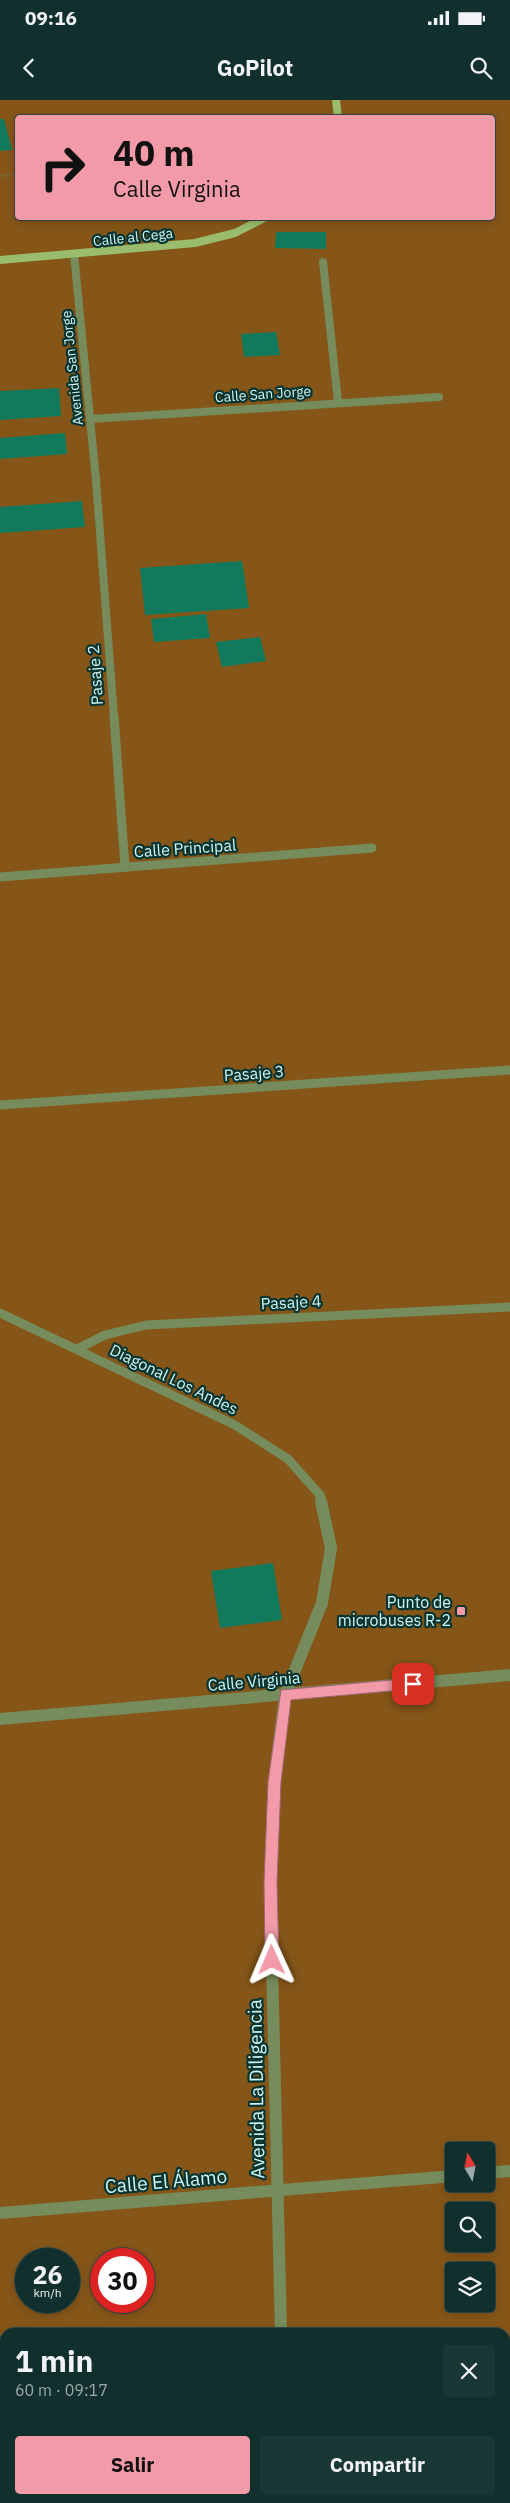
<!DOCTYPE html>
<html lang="es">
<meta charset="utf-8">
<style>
:root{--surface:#102f2d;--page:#193735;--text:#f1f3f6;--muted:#9ca9aa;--line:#304a49;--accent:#f39aa9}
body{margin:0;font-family:"IBM Plex Sans",sans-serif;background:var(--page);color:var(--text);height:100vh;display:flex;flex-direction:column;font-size:19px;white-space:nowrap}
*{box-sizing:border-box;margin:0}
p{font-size:16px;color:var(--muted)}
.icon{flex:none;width:28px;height:28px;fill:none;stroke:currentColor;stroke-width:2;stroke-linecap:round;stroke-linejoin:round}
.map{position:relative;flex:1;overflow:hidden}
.sheet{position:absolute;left:0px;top:2228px;width:510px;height:176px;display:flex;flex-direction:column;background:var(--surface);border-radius:15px 15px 0 0;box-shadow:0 2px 8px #0003,0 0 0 1px var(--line)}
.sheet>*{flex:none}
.hud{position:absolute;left:15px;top:15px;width:480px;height:105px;border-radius:5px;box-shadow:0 2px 8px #0003,0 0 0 1px var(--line);background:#f39aa9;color:#111;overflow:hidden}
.needle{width:32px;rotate:350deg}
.tools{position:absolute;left:445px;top:2042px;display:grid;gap:10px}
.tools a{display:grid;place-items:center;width:50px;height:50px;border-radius:5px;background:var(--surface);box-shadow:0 2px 8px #0003,0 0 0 1px var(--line);font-size:25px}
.speed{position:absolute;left:15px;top:2148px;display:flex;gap:10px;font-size:25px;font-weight:700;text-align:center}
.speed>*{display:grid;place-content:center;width:65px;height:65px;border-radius:50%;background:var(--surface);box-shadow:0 2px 8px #0003,0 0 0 1px var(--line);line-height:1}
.speed small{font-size:12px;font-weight:400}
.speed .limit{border:8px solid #d22;background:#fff;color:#111}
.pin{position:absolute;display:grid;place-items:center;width:42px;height:42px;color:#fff;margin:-21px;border-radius:10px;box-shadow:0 2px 8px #0006}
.me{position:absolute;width:55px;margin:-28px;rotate:359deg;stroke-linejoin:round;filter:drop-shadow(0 0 4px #0008)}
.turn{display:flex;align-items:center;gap:18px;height:105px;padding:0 15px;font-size:22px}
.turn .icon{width:65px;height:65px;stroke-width:2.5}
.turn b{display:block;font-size:35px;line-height:42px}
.round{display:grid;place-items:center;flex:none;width:52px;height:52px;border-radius:5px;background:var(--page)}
.overview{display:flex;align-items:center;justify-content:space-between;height:85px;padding:0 15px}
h1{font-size:30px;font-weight:800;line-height:38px}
.primary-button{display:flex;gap:10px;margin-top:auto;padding:10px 15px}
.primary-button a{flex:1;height:58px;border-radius:5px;background:var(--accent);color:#111;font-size:20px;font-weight:800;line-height:58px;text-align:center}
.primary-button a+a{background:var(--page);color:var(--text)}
.status{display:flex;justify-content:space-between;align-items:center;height:35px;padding:0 25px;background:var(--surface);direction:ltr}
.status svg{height:14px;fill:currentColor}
header{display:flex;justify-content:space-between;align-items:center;height:65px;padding:0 15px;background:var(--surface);font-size:22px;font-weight:800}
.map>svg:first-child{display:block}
.green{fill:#855618;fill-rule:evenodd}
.building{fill:#117a5d}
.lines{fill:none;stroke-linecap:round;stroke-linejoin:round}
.path{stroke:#658d8a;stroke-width:2.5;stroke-dasharray:0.5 2.5;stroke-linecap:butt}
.lane{stroke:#768c5c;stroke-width:8}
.street-far2{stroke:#768c5c;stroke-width:8}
.street-far1{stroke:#768c5c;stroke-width:9}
.street{stroke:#768c5c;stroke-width:12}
.secondary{stroke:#99bc6d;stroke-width:8}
.route{fill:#f39aa9;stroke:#9e646e}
.poi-dot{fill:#f39aa9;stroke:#083532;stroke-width:2}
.labels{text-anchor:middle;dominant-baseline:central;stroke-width:4.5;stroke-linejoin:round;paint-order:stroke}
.far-street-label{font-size:14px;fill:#cff5f1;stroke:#083532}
.street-label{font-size:16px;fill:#cff5f1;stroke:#083532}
.poi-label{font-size:16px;fill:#cff5f1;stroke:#083532;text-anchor:end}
.near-street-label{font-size:19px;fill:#cff5f1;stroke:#083532}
</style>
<div class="status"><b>09:16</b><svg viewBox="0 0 49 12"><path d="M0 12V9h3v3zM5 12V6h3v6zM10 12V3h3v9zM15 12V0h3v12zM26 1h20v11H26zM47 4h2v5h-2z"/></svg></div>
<header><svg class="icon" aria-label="back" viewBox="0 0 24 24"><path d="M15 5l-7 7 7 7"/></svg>GoPilot<svg class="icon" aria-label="search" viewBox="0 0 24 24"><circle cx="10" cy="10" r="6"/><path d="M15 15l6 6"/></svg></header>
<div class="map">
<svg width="510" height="2403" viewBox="0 0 510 2403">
<rect width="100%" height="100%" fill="#153f3c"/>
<path class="green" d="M0 0H510V2403H0ZM18 18H492V118H18ZM454 2051H486V2084H454ZM454 2111H486V2144H454ZM26 2159H69V2201H26ZM101 2159H144V2201H101ZM454 2171H486V2204H454ZM5 2232H505V2399H5Z"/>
<g class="building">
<path d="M0 19H4L12 50 0 51Z"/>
<path d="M276 132H326V149L275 148Z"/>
<path d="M276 232 280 255 244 257 241 234Z"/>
<path d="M59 288 61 316 0 320V291Z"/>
<path d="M65 333 67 354 0 359V338Z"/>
<path d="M82 401 85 427 0 433V407Z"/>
<path d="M242 461 249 508 145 515 140 468Z"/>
<path d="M206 514 210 538 154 542 151 519Z"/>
<path d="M260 537 266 561 222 567 216 542Z"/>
<path d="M273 1463 282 1520 220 1528 211 1471Z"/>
</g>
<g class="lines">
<path class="path" d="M0 76 18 74"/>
<path class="lane" d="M323 162 338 302"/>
<g class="street-far2">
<path d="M74 154 96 380 114 617"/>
<path d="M90 319 439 297"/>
</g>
<g class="street-far1">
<path d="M114 616 125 767"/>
<path d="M0 777 372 748"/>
<path d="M0 1005 510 970"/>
<path d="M0 1213 235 1325 288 1359 320 1395 322 1402"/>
<path d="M77 1249 105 1235 146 1225 510 1207"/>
</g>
<g class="street">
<path d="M0 1619 510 1575"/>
<path d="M486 2073 510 2071"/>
<path d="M0 2113 454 2076"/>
<path d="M281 2232 270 1783 274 1682 285 1595 322 1503 331 1448 321 1401"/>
<path d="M285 2399V2403"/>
</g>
<g class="secondary">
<path d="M336 0 338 18"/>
<path d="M0 160 195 143 235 133 264 118"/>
</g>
</g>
<path class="route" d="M413 1578 418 1580 420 1584 418 1588 413 1589 291 1600 281 1682 277 1783 279 1860 277 1864 272 1866 267 1864 265 1860 264 1783 268 1682 281 1590Z"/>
<rect class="poi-dot" x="456" y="1506" width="10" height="10" rx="2.5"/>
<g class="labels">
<g class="far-street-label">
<text transform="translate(133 137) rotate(-6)">Calle al Cega</text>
<text transform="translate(72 268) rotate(-96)">Avenida San Jorge</text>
<text transform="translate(263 294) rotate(-4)">Calle San Jorge</text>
</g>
<g class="street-label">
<text transform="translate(95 575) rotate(-94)">Pasaje 2</text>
<text transform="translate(185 748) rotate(-4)">Calle Principal</text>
<text transform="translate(254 973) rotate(-4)">Pasaje 3</text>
<text transform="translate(291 1202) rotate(-3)">Pasaje 4</text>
<text transform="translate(174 1279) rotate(26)">Diagonal Los Andes</text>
<text transform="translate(254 1581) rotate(-5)">Calle Virginia</text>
</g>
<g class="poi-label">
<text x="451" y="1502">Punto de<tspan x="451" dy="18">microbuses R-2</tspan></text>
</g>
<g class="near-street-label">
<text transform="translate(256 1989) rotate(-91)">Avenida La Diligencia</text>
<text transform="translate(166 2081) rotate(-5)">Calle El Álamo</text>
</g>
</g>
</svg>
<div class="tools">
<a><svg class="needle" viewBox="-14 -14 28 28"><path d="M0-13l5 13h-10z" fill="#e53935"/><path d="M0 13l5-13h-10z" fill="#9ca9aa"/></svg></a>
<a><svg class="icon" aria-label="search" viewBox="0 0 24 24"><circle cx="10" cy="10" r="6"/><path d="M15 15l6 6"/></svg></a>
<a><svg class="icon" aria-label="layers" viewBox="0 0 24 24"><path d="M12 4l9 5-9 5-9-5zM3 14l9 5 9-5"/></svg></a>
</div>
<div class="speed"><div>26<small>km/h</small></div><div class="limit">30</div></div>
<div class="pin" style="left:413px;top:1584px;background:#d93025"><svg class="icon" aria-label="arrive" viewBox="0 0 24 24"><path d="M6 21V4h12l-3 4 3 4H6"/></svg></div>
<svg class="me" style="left:272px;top:1860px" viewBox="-20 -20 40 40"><path d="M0-17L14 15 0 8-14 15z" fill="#f39aa9" stroke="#fff" stroke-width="4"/></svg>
<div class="hud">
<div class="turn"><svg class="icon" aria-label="right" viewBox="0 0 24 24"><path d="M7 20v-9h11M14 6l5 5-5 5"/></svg><div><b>40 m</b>Calle Virginia</div></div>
</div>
<section class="sheet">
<div class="overview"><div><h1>1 min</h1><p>60 m · 09:17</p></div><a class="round"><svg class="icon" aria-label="close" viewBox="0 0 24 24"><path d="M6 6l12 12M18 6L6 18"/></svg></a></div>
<div class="primary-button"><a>Salir</a><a>Compartir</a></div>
</section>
</div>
